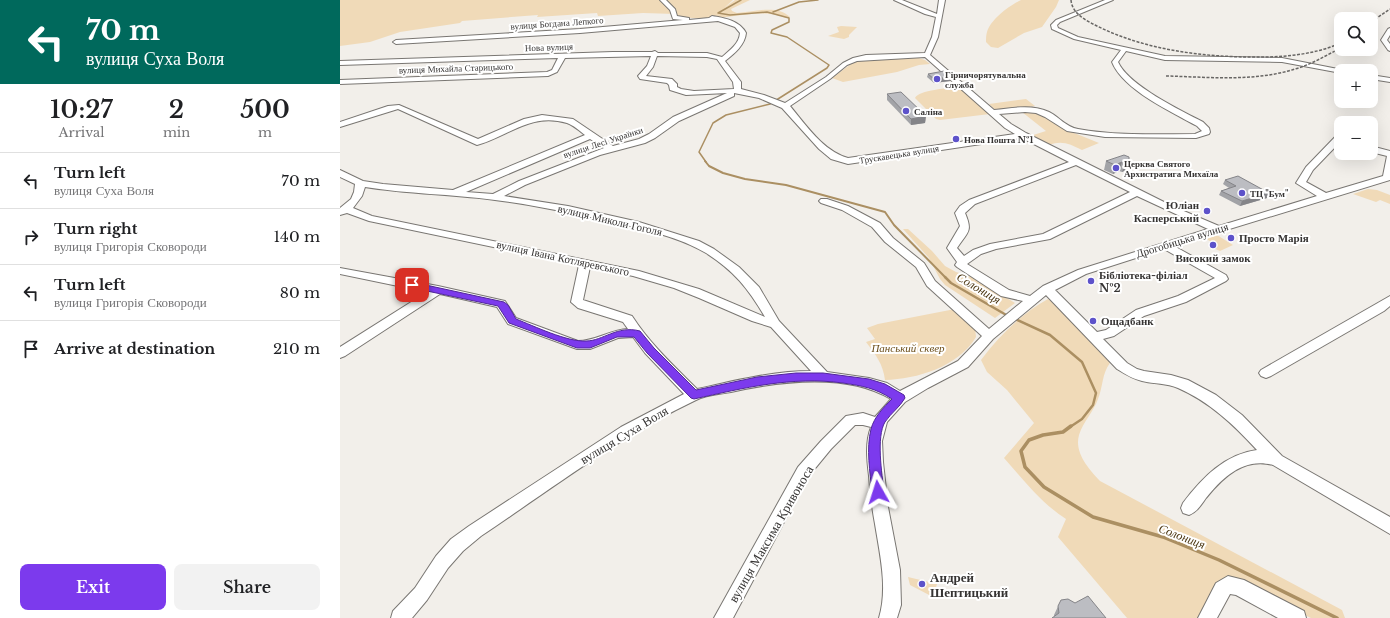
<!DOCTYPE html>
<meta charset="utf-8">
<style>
:root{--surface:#fff;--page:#f2f2f2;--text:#202124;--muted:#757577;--line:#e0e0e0;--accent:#7c3aed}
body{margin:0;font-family:"Libre Baskerville",serif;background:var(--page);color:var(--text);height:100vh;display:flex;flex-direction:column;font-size:15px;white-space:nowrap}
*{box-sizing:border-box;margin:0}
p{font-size:13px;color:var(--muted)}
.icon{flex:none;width:22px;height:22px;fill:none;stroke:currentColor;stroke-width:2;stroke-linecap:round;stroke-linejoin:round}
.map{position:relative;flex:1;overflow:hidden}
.sheet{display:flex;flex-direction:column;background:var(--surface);width:340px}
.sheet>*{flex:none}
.hud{background:#00695c;color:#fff;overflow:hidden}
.buttons{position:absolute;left:994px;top:12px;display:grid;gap:8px}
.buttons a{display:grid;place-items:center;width:44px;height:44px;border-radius:8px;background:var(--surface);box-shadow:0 4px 16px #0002;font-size:20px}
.pin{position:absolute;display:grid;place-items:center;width:34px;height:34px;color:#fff;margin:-17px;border-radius:8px;box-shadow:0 2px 6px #0006}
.me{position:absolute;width:44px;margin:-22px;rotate:354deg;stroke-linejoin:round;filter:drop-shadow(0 0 3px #0008)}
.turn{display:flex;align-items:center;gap:14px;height:84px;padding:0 20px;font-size:18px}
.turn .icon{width:52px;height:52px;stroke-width:2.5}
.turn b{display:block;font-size:28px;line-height:34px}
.eta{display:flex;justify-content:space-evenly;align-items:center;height:68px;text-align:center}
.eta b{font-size:24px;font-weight:600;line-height:28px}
.cta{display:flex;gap:8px;margin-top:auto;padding:8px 20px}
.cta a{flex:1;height:46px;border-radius:8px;background:var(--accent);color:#fff;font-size:16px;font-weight:600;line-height:46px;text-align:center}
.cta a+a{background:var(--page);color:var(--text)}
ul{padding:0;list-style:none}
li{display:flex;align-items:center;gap:12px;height:56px;padding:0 20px;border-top:1px solid var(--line)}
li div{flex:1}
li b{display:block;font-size:15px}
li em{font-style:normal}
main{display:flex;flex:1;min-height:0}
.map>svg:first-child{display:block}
.green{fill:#f0dab8}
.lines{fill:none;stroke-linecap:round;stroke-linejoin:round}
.stream-far3{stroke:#ab8f62;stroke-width:1.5}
.stream-far2{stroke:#ab8f62;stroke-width:2}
.stream-far1{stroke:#ab8f62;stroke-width:2.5}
.stream{stroke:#ab8f62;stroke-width:3.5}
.minor-casing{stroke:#797672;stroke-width:2}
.minor{fill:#fff;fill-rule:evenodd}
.rail{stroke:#686664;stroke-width:1.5;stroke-dasharray:3 1.5;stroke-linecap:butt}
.wall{fill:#a2a3a7}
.shaded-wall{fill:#848488}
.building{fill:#bcbdc2;stroke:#848488}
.route{fill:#7c3aed;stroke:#51269a}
.poi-dot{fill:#5d52ca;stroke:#fff;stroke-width:1.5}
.labels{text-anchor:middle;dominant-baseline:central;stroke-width:4;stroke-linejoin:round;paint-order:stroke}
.far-street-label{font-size:9px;fill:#363433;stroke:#fff}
.far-poi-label{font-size:9px;font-weight:bold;fill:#363433;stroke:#fff;text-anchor:start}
.poi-label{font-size:11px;font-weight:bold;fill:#363433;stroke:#fff;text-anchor:start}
.street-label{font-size:11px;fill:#363433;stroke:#fff}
.park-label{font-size:11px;font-style:italic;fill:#6c4e19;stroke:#fff}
.water-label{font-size:12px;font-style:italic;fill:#48330e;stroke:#fff}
.near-street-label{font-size:13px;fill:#363433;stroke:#fff}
.near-poi-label{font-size:13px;font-weight:bold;fill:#363433;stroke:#fff;text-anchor:start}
</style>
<main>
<section class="sheet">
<div class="hud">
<div class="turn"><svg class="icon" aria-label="left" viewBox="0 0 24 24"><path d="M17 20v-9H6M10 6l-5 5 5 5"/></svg><div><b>70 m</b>вулиця Суха Воля</div></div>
</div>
<div class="eta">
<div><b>10:27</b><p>Arrival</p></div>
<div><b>2</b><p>min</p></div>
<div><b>500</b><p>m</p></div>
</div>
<ul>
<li><svg class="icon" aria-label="left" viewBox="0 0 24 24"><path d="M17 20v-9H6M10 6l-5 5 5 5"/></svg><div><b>Turn left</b><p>вулиця Суха Воля</p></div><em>70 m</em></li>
<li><svg class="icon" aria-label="right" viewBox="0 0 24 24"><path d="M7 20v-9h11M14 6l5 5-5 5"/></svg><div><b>Turn right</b><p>вулиця Григорія Сковороди</p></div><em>140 m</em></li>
<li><svg class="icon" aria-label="left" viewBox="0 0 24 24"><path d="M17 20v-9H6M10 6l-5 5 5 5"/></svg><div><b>Turn left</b><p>вулиця Григорія Сковороди</p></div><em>80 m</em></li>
<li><svg class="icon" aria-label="arrive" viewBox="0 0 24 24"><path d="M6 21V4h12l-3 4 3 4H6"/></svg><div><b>Arrive at destination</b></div><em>210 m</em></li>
</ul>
<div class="cta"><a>Exit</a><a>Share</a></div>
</section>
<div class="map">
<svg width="1050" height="618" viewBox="0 0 1050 618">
<rect width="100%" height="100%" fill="#f2efea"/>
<g class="green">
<path d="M0 0H393L384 8 395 0H410L391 9 392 11 397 13C413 12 437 4 450 17L446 18C427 10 407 15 387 17 371 18 352 19 336 17L335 14 303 13 258 16 257 13 197 17 198 15 122 21 120 23 60 32 30 42 0 46V48Z"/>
<path d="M681 0H719L716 7 702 27 684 33 658 48 651 47 646 42C646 39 646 35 647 32 651 19 669 6 681 0Z"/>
<path d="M501 26 517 27 509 35V37L504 39 488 36 499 32 497 27Z"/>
<path d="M573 56 585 60 590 64 579 65 557 72 503 82 492 78 515 61Z"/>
<path d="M618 87 621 88 650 114 600 120 596 119 575 98C579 90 609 88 618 87Z"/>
<path d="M686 99 695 106 657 112 649 104Z"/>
<path d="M682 112 698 113 727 130 759 143 742 150C730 144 722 140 709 145L690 136 706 131Z"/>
<path d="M1028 189 1037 190 1050 195V204L1040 200 1036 202 1013 194Z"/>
<path d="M563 229H568L592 251 605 266 616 272 632 277 675 303 655 318 605 285 600 279 589 258Z"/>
<path d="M877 235 893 245 880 251 873 248 878 245 866 239Z"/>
<path d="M708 299 721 308 767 355 770 363C762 373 763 387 758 399 754 411 743 422 739 435 734 453 749 469 760 481L1002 610 1005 618H971L899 584 860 618H787L718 537 726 519C701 503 683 479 664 458L694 423 667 390 647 372 641 360C659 336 681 314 708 299Z"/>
<path d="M615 309 635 327 636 337C618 367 577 379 545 380 543 364 536 355 526 342L535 339 527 328 538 324Z"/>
<path d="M568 577 597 584 593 597 570 585Z"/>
</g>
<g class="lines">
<g class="stream-far3">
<path d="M433 12 459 2 478 0"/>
<path d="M366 162 359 152 373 123 386 115 430 104 487 68 489 65 447 37 431 33 432 30 449 22V18L427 12 390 15 378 13 401 0"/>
</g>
<path class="stream-far2" d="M365 161 369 166 383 173 405 179 446 185 545 212 554 225 606 278"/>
<g class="stream-far1">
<path d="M605 277 611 283 668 316"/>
<path d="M675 319 710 335 742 362 756 393 753 405 742 419 730 427"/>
</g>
<path class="stream" d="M731 426 723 432 703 435 689 440 681 451 685 467 704 487 753 517 823 537 879 560 997 618"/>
<defs>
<g id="minor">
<path d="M320 0H326L335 9 337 16 349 18V20L369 18 372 16C385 18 400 21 406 33 405 45 394 54 385 61L401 82V89L424 95 445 103 486 77 503 63 513 58 526 55 585 53 592 37 596 17 585 14 554 0H562L597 14 599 0H605L598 37 590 55 654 110C672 108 692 104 709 112 719 117 726 127 738 129 776 136 816 134 855 134L862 131 857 126C832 112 783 90 772 62L781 50 734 39 712 29 711 25 716 20 765 0H773L720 22 717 25 718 28 738 37 825 56 942 58 1003 70 1004 71H1001V73L942 62 825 60 786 51 778 62C788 85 840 110 863 122L869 128 870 132 869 134 856 138 765 137 727 131 705 117 696 113 685 112 659 114 671 124 686 133 832 206 879 226 977 196 956 183 966 167 995 137H1001V143L1000 142 973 170 966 182 986 193 1043 176 1047 156 1031 152V146L1050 151V180L834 246 886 275 888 279 886 281 846 302 804 316 774 336 763 339 787 363 797 369 804 371 831 375 848 380 876 395 902 415 942 456 1050 517V534L933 465C904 457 883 477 866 498 861 505 857 512 849 515L843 513 841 508 843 503C862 478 885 454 917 450 894 425 870 402 838 388 827 383 814 384 802 381 793 379 785 374 777 369L706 295 653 339 628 367 588 388 565 402 547 422 542 441 543 462 548 507 560 570 561 605 557 618H539C548 588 540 555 535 524 532 508 530 492 529 476 527 460 525 442 531 427L523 425H515L491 449 468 477 393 618H374L458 467 481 441 506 416 523 413 535 417 551 399C506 372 440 381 391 392 380 394 366 395 356 400 280 436 210 490 141 536L123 551 108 568 87 600 72 618H51L53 611 75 588 96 556 111 539 129 526 281 427 344 394 305 353 293 337 278 338 250 349H237L168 324 157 307 100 294 5 356 0 358V347L87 292 0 274V268L98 286 165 301 176 318 238 341C256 341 269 330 288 329L283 322 238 308 231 302 239 265 29 221 7 213 0 215V208L11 199 14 192 15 184 0 177V170L23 181 43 184 113 190 245 135C240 131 233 125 227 123 191 112 169 136 137 145L58 109 0 127V122L48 106 59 105 138 139 184 119 202 115 233 119 273 146 299 139 309 134 333 117 387 93 346 95 330 90 329 85 327 83 300 79 298 76 307 66 311 56 225 58 217 72 208 76 0 84V80L207 72 212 70 218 58 0 65V61L273 52H312L315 51 318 53H367L382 57C390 50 399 44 400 33L395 27 378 21 240 33 56 44 53 42 56 40 240 29 343 20 333 19 330 10ZM317 56 367 57 377 59 393 82 394 89 354 91 341 89 337 87V84L332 79 306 76 313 67ZM585 57 665 128 675 134 508 158C483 151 466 125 450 106L490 79 507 65 517 61ZM394 93 419 98 442 108 479 149 491 159 508 164 682 138 729 162 629 200 620 206 615 213 620 226 607 248 617 262 615 265 617 267 661 296 683 301 649 329 595 281 584 263 553 238 540 223 508 206 487 199H481L479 201 481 203 502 210 532 227 545 242 576 267 587 286 642 336 618 361 560 391 547 383 529 378 487 372 439 321 419 287 399 267 374 249 359 241 299 222 228 206 164 196 185 185 260 155 305 143 315 138 339 121 394 96ZM250 139 264 148 179 181 153 194 126 192ZM736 165 790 192 703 234 650 244 633 250 624 256 617 248C628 231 633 232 625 213L635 204ZM25 187C68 194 111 194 155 200 196 205 236 214 277 223 305 229 341 238 366 253 394 271 408 288 425 317L359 289 299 271 32 216 13 208 22 196ZM797 196 868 229 738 270 703 286 690 296 669 290 627 264 641 254 656 249 710 239ZM824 249 875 278 838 296 796 310 766 330 757 332 715 290 746 274ZM250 267 293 276 334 288 359 298 412 321 431 327 471 371C432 371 394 381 357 389 334 366 310 344 292 316L243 300Z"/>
<path d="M1050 28V35L1047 40 1050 44V51L1048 50 1041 40 1048 29Z"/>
<path d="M1031 75 1050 78V82L1031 79Z"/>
<path d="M1050 296V306L1044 311 931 376 926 378 921 376 919 373 921 370Z"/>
<path d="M888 576 904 580 964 611 966 618H938L896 595 890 594 877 618H858L876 583Z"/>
</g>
</defs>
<use href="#minor" class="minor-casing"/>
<use href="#minor" class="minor"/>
<g class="rail">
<path d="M731 0C732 13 745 20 755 25 808 52 871 58 930 57 954 56 978 53 1001 43"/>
<path d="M1031 22 1050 9"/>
<path d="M826 76C869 77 914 82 955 69 970 65 983 57 997 50"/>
</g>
</g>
<g class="wall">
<path d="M588 74 610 77V81L594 83 587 77Z"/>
<path d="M547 94 586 116 585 123 571 125 547 100Z"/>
<path d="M766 161H789L786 170 782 172 779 171 773 174 764 170Z"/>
<path d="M885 180 929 193 927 198 900 206 879 195 881 191 889 188 883 184Z"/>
<path d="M721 600 735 603 714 617V615Z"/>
</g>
<g class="shaded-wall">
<path d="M610 77V81L594 83V79Z"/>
<path d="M586 116 585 123 571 125V119Z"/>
<path d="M789 161 786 170 782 172 785 163Z"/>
<path d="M782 162 779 171 773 174 775 165Z"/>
<path d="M929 193 927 198 900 206 902 201Z"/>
</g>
<g class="building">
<path d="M604 71 610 77 594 79 588 74Z"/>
<path d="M561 92 586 116 571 119 547 94Z"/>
<path d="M784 155 789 157V161L785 163 782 162 775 165 766 161Z"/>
<path d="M898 176 929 193 902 201 881 191 896 186 885 180Z"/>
<path d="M748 596 766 618H712L719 613 718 606 721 600 728 599 735 603Z"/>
</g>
<path class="route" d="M72 282 164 302 168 305 176 319C194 326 227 342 246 341 263 341 277 325 300 331L314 348 356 390 417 377 456 373H483L529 379 545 384 564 395 565 398C560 407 551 413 545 422 536 437 542 474 544 492L542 496 538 497 534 496 532 492C530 472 526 449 531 429 534 417 544 407 552 399 535 388 523 386 503 383 452 376 404 388 354 399L351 398 307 353 294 337H277L250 348H237L169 323 158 306 68 287 67 285Z"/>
<g class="poi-dot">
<circle cx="597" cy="79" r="4"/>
<circle cx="566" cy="111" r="4"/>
<circle cx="616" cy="139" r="4"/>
<circle cx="776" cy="168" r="4"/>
<circle cx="902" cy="193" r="4"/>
<circle cx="867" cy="211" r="4"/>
<circle cx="891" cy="238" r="4"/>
<circle cx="873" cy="245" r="4"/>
<circle cx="751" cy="281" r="4"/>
<circle cx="753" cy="321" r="4"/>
<circle cx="582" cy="584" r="4"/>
</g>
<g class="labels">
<g class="far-street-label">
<text transform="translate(217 23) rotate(-4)">вулиця Богдана Лепкого</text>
<text transform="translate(209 47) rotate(-2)">Нова вулиця</text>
<text transform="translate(116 68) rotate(-2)">вулиця Михайла Старицького</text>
<text transform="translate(263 142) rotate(-18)">вулиця Лесі Українки</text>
<text transform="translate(559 154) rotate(-9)">Трускавецька вулиця</text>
</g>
<g class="far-poi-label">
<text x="605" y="74">Гірничорятувальна<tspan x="605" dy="10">служба</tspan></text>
<text x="574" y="111">Саліна</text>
<text x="624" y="139">Нова Пошта №1</text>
<text x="784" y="163">Церква Святого<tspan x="784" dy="10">Архистратига Михаїла</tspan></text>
<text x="910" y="193">ТЦ "Бум"</text>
</g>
<g class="poi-label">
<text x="859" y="205" text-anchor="end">Юліан<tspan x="859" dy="13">Касперський</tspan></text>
<text x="899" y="238">Просто Марія</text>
<text x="873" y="258" text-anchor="middle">Високий замок</text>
<text x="759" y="275">Бібліотека-філіал<tspan x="759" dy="13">№2</tspan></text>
<text x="761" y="321">Ощадбанк</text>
</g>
<g class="street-label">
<text transform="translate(270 220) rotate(13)">вулиця Миколи Гоголя</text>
<text transform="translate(842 240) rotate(-17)">Дрогобицька вулиця</text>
<text transform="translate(223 258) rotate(12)">вулиця Івана Котляревського</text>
</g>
<g class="park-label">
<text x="568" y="348">Панський сквер</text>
</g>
<g class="water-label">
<text transform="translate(639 288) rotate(31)">Солониця</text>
<text transform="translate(842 536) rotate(21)">Солониця</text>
</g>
<g class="near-street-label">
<text transform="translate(284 435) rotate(-31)">вулиця Суха Воля</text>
<text transform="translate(431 534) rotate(-60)">вулиця Максима Кривоноса</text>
</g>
<g class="near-poi-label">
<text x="590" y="577">Андрей<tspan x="590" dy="15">Шептицький</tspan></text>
</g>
</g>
</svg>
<div class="buttons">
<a><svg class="icon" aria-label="search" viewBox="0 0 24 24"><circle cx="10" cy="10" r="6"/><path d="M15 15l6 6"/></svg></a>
<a>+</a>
<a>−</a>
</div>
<div class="pin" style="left:72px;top:285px;background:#d93025"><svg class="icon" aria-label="arrive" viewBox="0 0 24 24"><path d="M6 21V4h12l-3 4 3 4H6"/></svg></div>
<svg class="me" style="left:538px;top:492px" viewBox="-20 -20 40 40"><path d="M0-17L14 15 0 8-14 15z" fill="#7c3aed" stroke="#fff" stroke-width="4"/></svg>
</div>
</main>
